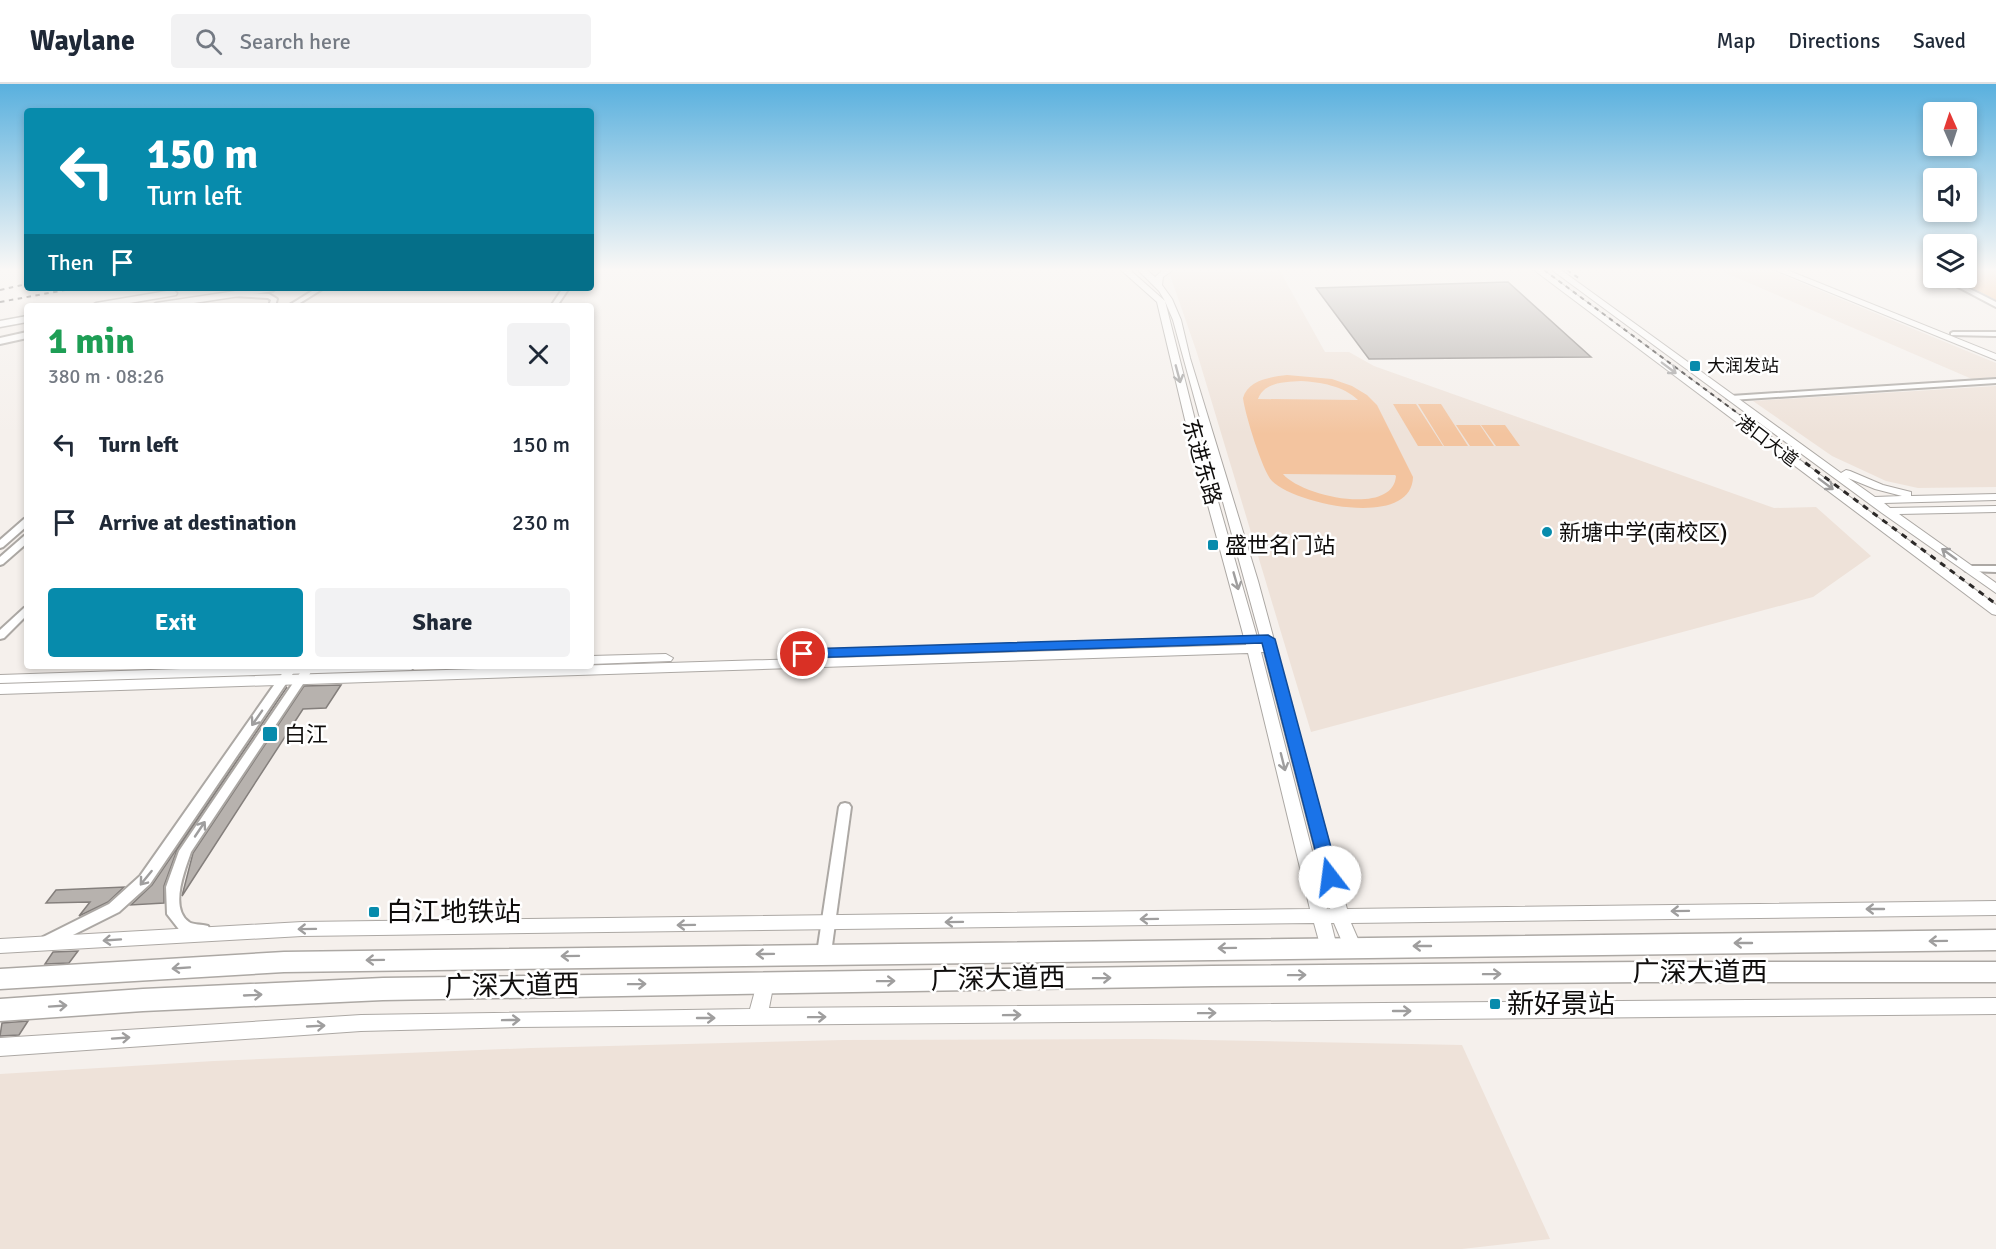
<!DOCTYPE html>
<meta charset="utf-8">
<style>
:root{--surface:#fff;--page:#f2f2f3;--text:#1f2937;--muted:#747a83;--line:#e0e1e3;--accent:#078bac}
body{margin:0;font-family:Signika,"Noto Sans SC",sans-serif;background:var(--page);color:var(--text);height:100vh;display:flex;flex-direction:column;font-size:22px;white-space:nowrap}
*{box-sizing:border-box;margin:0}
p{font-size:20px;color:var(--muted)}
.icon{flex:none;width:33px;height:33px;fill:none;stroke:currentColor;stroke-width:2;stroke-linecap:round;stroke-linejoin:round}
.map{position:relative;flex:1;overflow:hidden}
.side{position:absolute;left:24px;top:219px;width:570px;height:366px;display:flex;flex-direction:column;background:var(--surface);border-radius:6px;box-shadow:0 3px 9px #0003}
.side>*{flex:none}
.hud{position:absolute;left:24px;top:24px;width:570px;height:183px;border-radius:6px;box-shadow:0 3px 9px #0003;background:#078bac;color:#fff;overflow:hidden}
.needle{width:39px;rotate:357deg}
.fabs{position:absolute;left:1923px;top:18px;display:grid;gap:12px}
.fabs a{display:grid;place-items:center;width:54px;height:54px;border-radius:6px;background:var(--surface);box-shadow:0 3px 9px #0003;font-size:30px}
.pin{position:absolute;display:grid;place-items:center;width:51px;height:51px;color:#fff;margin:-26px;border:3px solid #fff;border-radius:50%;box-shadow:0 2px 6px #0007}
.me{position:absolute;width:66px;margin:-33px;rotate:345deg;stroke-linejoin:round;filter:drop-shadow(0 0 4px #0008)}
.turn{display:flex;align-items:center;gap:21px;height:126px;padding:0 24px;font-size:27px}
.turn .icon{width:78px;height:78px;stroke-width:2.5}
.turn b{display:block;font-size:42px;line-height:51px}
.then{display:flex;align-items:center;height:57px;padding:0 24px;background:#0003;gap:12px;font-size:22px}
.round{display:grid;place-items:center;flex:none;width:63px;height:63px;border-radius:6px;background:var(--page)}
.head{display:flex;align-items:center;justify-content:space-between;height:102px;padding:0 24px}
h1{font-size:36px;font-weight:700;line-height:45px;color:#1e9e55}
.button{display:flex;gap:12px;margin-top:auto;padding:12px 24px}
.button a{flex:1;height:69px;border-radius:6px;background:var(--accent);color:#fff;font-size:24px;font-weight:700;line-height:69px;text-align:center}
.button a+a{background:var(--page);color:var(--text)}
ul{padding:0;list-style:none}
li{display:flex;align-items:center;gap:18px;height:78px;padding:0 24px}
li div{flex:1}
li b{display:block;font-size:22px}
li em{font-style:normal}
header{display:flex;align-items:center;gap:36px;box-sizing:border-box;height:84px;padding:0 30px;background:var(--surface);border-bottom:2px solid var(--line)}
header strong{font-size:28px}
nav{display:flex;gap:33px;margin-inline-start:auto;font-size:21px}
.search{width:420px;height:54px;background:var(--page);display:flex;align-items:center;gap:15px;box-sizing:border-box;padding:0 21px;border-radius:6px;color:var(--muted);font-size:22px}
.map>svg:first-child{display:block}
.built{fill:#eee2d9}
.green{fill:#f3c49f;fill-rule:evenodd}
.building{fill:#b7b2ae;stroke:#847f7c;stroke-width:1.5}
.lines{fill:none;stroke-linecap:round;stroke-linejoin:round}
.minor-casing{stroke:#aca8a4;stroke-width:4}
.tertiary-casing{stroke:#aca8a4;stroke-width:2}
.secondary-casing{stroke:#aca8a4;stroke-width:3}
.primary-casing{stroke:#aca8a4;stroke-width:4}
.trunk-casing{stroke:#aca8a4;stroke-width:3}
.minor{fill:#fff;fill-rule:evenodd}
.tertiary{fill:#fff;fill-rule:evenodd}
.secondary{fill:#fff;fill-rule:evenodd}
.primary{fill:#fff;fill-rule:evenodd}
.trunk{fill:#fff;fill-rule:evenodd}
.rail-far1{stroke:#2c2928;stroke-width:2;stroke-dasharray:4.5 4.5;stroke-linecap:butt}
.rail{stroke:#2c2928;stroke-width:3;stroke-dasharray:6 6;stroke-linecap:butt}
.oneway{stroke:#9f9e9e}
.route{fill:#1a73e8;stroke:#114b97;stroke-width:1.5}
.poi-dot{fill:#078bac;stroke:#fff;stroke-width:2}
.labels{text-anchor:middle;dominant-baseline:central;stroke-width:5;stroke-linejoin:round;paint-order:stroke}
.far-poi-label{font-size:18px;fill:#0f0d0c;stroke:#fff;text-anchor:start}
.far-street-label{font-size:18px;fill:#0f0d0c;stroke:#fff}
.street-label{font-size:22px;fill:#0f0d0c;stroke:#fff}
.poi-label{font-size:22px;fill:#0f0d0c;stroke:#fff;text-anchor:start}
.near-poi-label{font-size:27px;fill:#0f0d0c;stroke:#fff;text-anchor:start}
.near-street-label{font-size:27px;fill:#0f0d0c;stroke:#fff}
</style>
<header>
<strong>Waylane</strong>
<div class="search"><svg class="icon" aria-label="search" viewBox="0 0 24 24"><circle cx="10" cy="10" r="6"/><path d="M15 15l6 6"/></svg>Search here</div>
<nav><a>Map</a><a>Directions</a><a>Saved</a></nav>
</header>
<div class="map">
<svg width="1996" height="1165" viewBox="0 0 1996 1165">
<rect width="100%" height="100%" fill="#f5f0ec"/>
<g class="built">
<path d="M1719 186H1770L1996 279V293L1972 295Z"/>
<path d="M1280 187 1325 268H1349L1374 282 1774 424 1816 423 1871 472 1813 513 1311 648 1197 269 1169 188Z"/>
<path d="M1996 302V403L1918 404 1886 397 1832 372 1753 317Z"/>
<path d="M1151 955 1462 961 1550 1155 1462 1165H0V990L214 977 531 964 843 956Z"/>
</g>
<g class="green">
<path d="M1967 186H1996V216L1952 194H1966Z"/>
<path d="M1287 291 1332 295 1352 302 1367 311 1377 321 1413 393C1412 445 1296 421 1272 397 1262 386 1245 330 1243 314 1248 296 1271 293 1287 291ZM1301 297C1320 298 1344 302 1358 316L1258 315C1264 298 1285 298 1301 297ZM1283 390 1395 391 1396 392C1393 433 1301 412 1283 390Z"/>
<path d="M1393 320H1416L1443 362H1418Z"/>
<path d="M1418 320H1441L1468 362H1444Z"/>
<path d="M1456 341H1480L1494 362H1470Z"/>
<path d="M1481 341H1505L1520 362H1496Z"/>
</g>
<g class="building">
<path d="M1508 198 1591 273 1369 275 1316 204Z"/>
<path d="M341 601 326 624 303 625 182 812 193 769 304 602Z"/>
<path d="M287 603 177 766 164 802V819L131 821 152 801Z"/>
<path d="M124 803 108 818 79 832 90 818 46 819 56 806Z"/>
<path d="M78 867 69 879 45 880 53 868Z"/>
<path d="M28 937 19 951 0 952 2 939Z"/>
</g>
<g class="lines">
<defs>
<g id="minor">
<path d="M1927 186H1934V190Z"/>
<path d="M1941 194H1948L1996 218V223Z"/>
<path d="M317 204H324L295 222H288Z"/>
<path d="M563 204H569L557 222H551Z"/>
<path d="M234 209 269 210 277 215 275 222H269L271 216 268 214 232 212 231 211Z"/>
<path d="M1953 248H1996V252L1951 251V249Z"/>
<path d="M1996 295V299L1731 316 1727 314 1731 312Z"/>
<path d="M27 434V442L3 463 0 464V456L24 435Z"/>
<path d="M27 451V459L3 480 0 481V473L24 452Z"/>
<path d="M1969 482H1996V488L1966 487 1964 485Z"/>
<path d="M27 523V531L4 554 0 555V546L24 524Z"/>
<path d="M290 583 295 586 294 588 150 800 119 828 53 861 48 863 43 861 41 857 43 853 109 820 140 792 286 584Z"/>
<path d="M304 583 309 582 313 585 191 768C185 786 169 824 189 838 193 841 202 840 208 842L210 846 208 850 203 852 181 848 167 830 166 803 179 767Z"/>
<path d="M845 719 849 720 851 723 831 869 829 873 824 875 819 873 817 869 839 723 841 720Z"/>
</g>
<g id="tertiary">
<path d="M1121 186H1130L1165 217 1159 207 1138 186H1147L1155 193 1163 186H1173L1163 193 1162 201 1172 215 1181 236 1190 274 1258 497 1347 825 1996 817V831L1351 839 1361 862 1358 867 1352 869 1346 867 1334 839H1331L1337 863 1334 868 1328 870 1322 868 1314 839 302 852 0 869V855L302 838 1310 825 1248 569 0 610V600L1246 561 1187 344 1157 218ZM1165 217 1173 236 1262 560H1259L1197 344ZM1261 568H1264L1330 825H1327Z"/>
<path d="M1534 186H1543L1996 521V531L1992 530Z"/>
<path d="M1552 186H1561L1841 389 1846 386 1850 387 1883 401 1911 408V412L1996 410V416L1884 419 1890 424 1996 422V428L1899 430 1996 499V509L1882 429ZM1848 394 1875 405 1902 412 1875 413Z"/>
<path d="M1775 186H1787L1996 270V276Z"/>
<path d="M666 570 673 574 671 577 591 580V572Z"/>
<path d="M273 582H418L411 586 0 599V591Z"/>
<path d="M765 890 771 892 774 898 769 924 1996 914V930L518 943 361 947 0 972V954L361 931 750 925 759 892Z"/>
</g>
<g id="secondary">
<path d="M256 204H277L273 207 174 222H151L156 219Z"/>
<path d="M173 206 177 209 176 211 112 222H91L96 219Z"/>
<path d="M27 232V238L0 243V237Z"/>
</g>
<path id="primary" d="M27 248V254L0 260V254Z"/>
<g id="trunk">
<path d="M1996 846V866L284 888 0 905V885L284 868Z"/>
<path d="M1645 878H1996V898H1645L1212 902 383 916 143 927 0 937V915L143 905 383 894 1212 882Z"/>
</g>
</defs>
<use href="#minor" class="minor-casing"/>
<use href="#tertiary" class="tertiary-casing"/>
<use href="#secondary" class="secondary-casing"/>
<use href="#primary" class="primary-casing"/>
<use href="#trunk" class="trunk-casing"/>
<use href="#minor" class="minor"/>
<use href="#tertiary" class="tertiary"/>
<use href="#secondary" class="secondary"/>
<use href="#primary" class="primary"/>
<use href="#trunk" class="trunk"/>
<g class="rail-far1">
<path d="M1544 186 1759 345"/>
<path d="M1567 186 1580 195"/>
<path d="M0 206 27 200"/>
<path d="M0 218 76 204"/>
</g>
<path class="rail" d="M1757 343 1996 520"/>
</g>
<defs><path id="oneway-shaft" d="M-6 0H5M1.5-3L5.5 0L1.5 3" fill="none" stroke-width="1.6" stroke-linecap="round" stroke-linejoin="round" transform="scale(1.5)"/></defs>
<g class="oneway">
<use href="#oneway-shaft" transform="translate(1669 284) rotate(37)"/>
<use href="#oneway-shaft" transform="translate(1178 290) rotate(75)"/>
<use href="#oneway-shaft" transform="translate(1826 400) rotate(37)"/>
<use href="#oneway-shaft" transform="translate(1949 470) rotate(-144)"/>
<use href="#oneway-shaft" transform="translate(1236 497) rotate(74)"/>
<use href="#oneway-shaft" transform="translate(257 634) rotate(125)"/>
<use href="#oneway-shaft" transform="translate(1283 678) rotate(76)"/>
<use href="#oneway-shaft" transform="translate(200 745) rotate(-56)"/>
<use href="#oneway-shaft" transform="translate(146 794) rotate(129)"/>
<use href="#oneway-shaft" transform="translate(1875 825) rotate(180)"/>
<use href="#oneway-shaft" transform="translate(1680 827) rotate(179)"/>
<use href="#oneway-shaft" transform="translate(1149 835) rotate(179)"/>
<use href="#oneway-shaft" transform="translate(954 838) rotate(179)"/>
<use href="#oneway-shaft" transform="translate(686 841) rotate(179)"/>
<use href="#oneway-shaft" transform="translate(307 845) rotate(179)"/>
<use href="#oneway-shaft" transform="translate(112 856) rotate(176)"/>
<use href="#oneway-shaft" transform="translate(1938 857) rotate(179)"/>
<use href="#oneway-shaft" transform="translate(1743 859) rotate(180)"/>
<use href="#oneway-shaft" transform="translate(1422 862) rotate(180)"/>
<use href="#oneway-shaft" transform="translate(1227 864) rotate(179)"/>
<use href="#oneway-shaft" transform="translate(765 870) rotate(179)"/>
<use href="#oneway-shaft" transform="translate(570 872) rotate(179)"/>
<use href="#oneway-shaft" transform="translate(375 876) rotate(179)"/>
<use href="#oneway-shaft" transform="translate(181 884) rotate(176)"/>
<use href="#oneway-shaft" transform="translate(1492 890) rotate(-1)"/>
<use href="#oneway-shaft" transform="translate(1297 891) rotate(-1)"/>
<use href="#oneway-shaft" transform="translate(1102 894) rotate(-1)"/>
<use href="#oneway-shaft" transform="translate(886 897) rotate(-1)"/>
<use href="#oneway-shaft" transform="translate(637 900) rotate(-1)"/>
<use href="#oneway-shaft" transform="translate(253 911) rotate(-3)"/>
<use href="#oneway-shaft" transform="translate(58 922) rotate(-4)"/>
<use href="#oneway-shaft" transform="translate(1402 927)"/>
<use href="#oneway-shaft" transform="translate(1207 929) rotate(-1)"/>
<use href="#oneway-shaft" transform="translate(1012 931) rotate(-1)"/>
<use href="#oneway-shaft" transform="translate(817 933) rotate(-1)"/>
<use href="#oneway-shaft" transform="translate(706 934)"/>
<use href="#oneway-shaft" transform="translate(511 936) rotate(-1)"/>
<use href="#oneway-shaft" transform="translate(316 942) rotate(-3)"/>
<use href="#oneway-shaft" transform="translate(121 954) rotate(-4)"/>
</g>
<linearGradient id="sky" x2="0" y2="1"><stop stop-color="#59b0de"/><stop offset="0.53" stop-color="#faf8f6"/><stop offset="1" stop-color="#faf8f6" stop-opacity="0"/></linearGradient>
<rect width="1996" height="350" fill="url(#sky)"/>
<path class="route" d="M1268 551 1275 555 1339 793 1336 797 1330 799 1324 797 1322 793 1262 559 803 574 797 570 803 565Z"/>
<g class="poi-dot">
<rect x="1689" y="276" width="12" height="12" rx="3"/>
<circle cx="1547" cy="448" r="6"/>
<rect x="1207" y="455" width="12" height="12" rx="3"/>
<rect x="262" y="642" width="16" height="16" rx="3"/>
<rect x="368" y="822" width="12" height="12" rx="3"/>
<rect x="1489" y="914" width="12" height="12" rx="3"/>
</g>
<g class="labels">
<g class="far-poi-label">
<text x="1707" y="282">大润发站</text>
</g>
<g class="far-street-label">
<text transform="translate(1767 357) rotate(37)">港口大道</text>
</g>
<g class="street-label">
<text transform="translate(1202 378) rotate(74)">东进东路</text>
</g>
<g class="poi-label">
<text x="1559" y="448">新塘中学(南校区)</text>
<text x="1225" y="461">盛世名门站</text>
<text x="284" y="650">白江</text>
</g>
<g class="near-poi-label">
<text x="386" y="828">白江地铁站</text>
<text x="1507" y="920">新好景站</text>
</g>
<g class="near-street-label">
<text x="1700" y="888">广深大道西</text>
<text transform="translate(998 895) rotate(-1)">广深大道西</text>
<text transform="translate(512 902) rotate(-1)">广深大道西</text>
</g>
</g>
</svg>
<div class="fabs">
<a><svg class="needle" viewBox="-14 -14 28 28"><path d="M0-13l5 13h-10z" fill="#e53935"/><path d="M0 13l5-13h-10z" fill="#747a83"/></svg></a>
<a><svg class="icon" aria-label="sound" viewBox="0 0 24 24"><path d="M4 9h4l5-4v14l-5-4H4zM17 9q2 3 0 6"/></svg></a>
<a><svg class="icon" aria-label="layers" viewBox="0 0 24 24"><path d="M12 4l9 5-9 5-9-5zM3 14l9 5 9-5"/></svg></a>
</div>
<div class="pin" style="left:803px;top:570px;background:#d93025"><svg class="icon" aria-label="arrive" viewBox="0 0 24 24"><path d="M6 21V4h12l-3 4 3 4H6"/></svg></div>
<svg class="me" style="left:1330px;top:793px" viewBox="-20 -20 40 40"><circle r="19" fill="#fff"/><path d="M0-13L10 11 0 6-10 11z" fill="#1a73e8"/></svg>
<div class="hud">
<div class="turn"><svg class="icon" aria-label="left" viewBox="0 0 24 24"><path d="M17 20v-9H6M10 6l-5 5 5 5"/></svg><div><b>150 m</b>Turn left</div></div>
<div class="then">Then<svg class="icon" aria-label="arrive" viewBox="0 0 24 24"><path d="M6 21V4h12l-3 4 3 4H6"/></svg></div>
</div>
<section class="side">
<div class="head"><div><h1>1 min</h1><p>380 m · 08:26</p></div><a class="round"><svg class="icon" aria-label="close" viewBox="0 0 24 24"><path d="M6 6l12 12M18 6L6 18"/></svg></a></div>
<ul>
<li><svg class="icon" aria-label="left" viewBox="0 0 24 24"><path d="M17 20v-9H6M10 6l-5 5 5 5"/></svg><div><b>Turn left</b></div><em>150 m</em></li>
<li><svg class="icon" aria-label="arrive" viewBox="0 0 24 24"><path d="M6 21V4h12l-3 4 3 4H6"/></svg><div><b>Arrive at destination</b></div><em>230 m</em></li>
</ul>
<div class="button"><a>Exit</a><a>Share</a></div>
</section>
</div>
